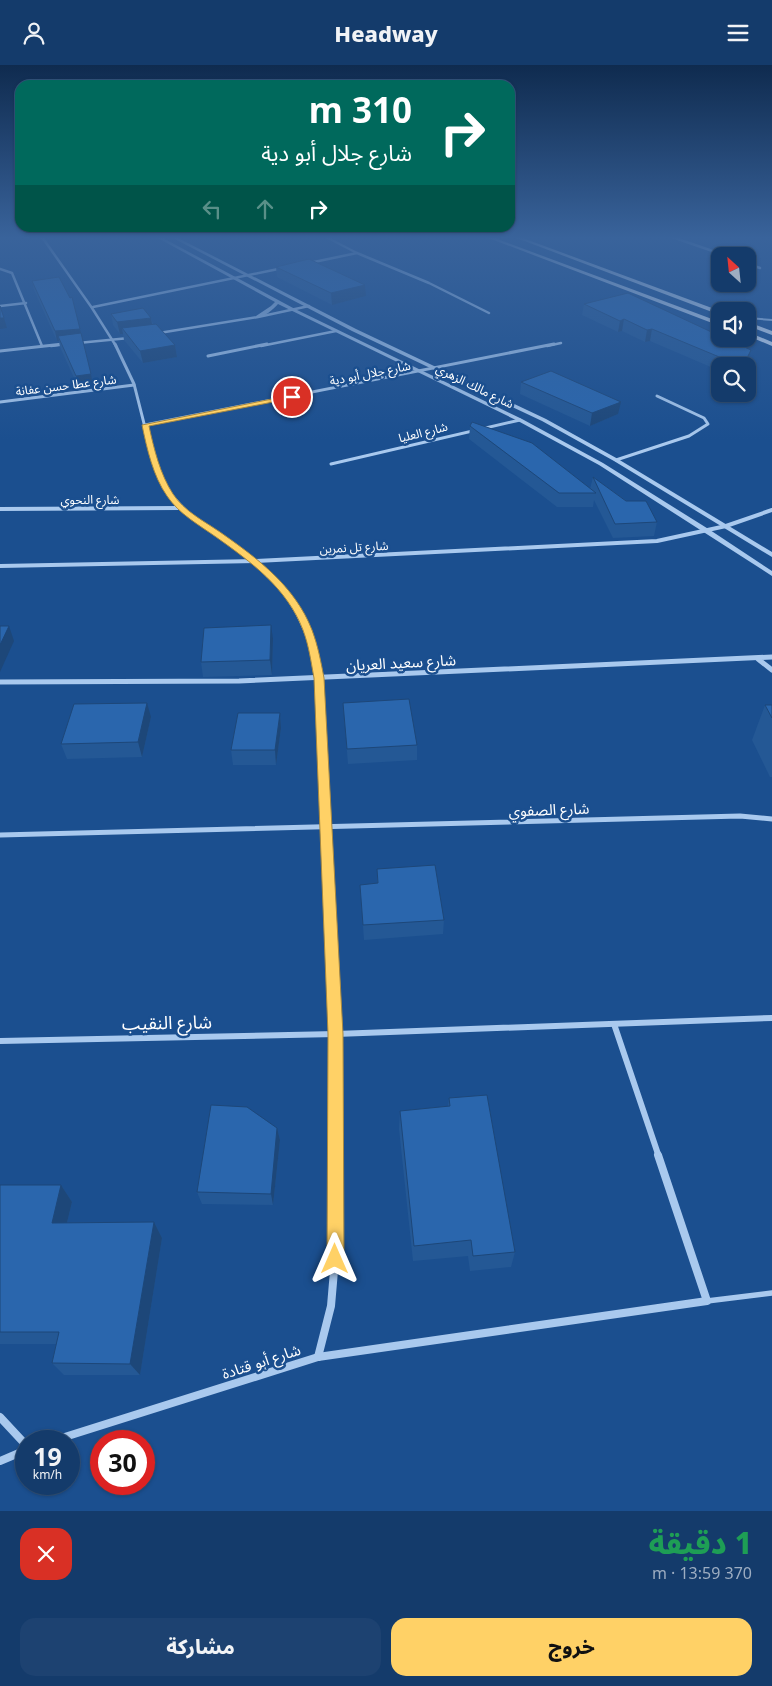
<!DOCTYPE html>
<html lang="ar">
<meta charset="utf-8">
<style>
:root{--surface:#143b6b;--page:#1d4271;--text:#f1f3f6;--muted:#9dadc1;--line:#33557e;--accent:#ffd166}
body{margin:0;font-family:"Noto Sans","Noto Sans Arabic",sans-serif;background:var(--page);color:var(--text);direction:rtl;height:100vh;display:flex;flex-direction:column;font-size:19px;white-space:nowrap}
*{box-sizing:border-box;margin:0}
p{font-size:16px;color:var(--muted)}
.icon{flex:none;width:28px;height:28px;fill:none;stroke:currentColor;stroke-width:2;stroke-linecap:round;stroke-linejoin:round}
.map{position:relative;height:1446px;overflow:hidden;direction:ltr}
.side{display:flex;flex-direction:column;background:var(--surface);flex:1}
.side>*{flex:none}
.top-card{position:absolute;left:15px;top:15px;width:500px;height:152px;border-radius:15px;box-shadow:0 1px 4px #0004,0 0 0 1px var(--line);direction:rtl;background:#00695c;color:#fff;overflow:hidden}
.needle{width:32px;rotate:333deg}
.tools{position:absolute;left:711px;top:182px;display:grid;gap:10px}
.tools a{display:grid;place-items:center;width:45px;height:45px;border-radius:10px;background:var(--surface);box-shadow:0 1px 4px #0004,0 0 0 1px var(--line);font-size:25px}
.speed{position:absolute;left:15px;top:1365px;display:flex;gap:10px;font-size:25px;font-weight:700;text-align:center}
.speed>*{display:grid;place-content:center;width:65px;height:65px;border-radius:50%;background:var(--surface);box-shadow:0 1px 4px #0004,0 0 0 1px var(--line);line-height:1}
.speed small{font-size:12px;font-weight:400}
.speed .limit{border:8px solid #d22;background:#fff;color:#111}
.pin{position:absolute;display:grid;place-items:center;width:42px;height:42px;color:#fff;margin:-21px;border:2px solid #fff;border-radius:50%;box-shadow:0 1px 5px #0007}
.me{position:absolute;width:55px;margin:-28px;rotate:0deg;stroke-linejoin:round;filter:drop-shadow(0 0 4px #0008)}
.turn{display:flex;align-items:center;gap:18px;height:105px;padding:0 20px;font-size:22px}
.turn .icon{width:65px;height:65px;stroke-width:2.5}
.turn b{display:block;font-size:35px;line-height:42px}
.lanes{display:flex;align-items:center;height:48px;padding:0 20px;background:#0003;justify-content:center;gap:25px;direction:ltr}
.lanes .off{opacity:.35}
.round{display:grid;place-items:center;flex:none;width:52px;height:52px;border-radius:15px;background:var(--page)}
.overview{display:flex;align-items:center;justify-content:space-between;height:85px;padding:0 20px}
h1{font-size:30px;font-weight:800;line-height:38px;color:#1e9e55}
.cta{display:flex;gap:10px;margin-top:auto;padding:10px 20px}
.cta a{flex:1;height:58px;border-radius:15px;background:var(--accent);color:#111;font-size:20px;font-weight:800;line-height:58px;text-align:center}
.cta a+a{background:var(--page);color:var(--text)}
header{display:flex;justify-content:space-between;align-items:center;height:65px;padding:0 20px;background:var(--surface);font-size:22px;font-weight:800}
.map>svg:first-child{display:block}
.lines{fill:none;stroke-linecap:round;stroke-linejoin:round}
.service-far1{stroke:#a9c9ee;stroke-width:2}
.service{stroke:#a9c9ee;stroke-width:5.5}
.minor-far5{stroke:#a9c9ee;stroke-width:2.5}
.minor-far4{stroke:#a9c9ee;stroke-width:3}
.minor-far3{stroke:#a9c9ee;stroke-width:4}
.minor-far2{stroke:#a9c9ee;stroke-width:5}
.minor-far1{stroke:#a9c9ee;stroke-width:6}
.minor{stroke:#a9c9ee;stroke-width:8}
.tertiary{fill:#a9c9ee;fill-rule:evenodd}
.secondary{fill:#d6e6fa;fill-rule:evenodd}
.wall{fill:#245895}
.shaded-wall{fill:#1d4779}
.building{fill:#2a66ad;stroke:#1d4779}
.route{fill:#ffd166;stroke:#a68842}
.labels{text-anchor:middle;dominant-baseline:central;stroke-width:5;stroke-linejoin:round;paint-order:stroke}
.far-street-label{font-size:12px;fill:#fff;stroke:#1b4f8f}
.street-label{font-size:15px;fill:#fff;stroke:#1b4f8f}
.near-street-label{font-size:18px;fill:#fff;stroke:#1b4f8f}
</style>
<header><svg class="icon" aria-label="menu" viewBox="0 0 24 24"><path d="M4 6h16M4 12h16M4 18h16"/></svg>Headway<svg class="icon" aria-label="person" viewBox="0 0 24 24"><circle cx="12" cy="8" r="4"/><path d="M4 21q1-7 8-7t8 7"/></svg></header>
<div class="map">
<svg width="772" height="1446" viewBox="0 0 772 1446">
<rect width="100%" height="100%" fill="#1b4f8f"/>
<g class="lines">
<path class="service-far1" d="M326 172 357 188"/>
<path class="service" d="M707 1236 772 1228"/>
<g class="minor-far5">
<path d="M42 172 92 243 116 281"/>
<path d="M672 172 727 191"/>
<path d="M309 198 357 188 429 218 489 248"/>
<path d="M748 199 760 203"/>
<path d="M0 204 12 208 42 281"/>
<path d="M0 241 26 238"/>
<path d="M93 242 283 203"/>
<path d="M159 268 258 252 309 241"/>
<path d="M78 278 129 273"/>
<path d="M51 281 67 279"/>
<path d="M261 281 336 266"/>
<path d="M547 281 561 278"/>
</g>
<g class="minor-far4">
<path d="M115 279 134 319 152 390 163 418"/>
<path d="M0 286 63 279"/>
<path d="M208 291 267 279"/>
<path d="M0 337 134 320"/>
<path d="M145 360 554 279"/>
<path d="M616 395 689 371 708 359 704 353 657 331"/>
<path d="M331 399 520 355"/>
</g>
<g class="minor-far3">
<path d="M162 416C182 452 216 468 248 491 283 516 303 551 314 592"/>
<path d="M0 444 180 443"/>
<path d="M0 501 256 496 657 476 726 461 772 445"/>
</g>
<g class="minor-far2">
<path d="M314 590 319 613 329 812"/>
<path d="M758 594 772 605"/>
<path d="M0 617 239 616 772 592"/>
<path d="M0 770 740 751 772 754"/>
</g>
<g class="minor-far1">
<path d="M328 811 336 969 335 1092"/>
<path d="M614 959 659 1092"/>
<path d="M0 976 336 969 772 953"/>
</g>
<g class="minor">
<path d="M318 1292 331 1241 335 1194V1090"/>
<path d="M0 1352 26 1380"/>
<path d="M52 1376 318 1292 707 1236 658 1090"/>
<path d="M0 1396 26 1385"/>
</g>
<g class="tertiary">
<path d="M156 172H161L295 244 522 354 603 398 710 465 772 506V511L599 400 518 356 278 239C273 245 264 252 256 253V251L271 241 275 237Z"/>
<path d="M171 172H176L356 264 546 354 618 394 772 487V492L614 396 542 356 352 266Z"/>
<path d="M748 252 772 254V256L748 254Z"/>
</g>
<g class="secondary">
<path d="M486 172H492L720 257V261Z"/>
<path d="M514 172H520L720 246V250Z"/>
<path d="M748 257 772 266V270L748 261Z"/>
<path d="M748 267 772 277V281L748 271Z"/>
</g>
</g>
<g class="wall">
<path d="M276 202 366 231 332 240 277 212Z"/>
<path d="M32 216 93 322 79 324 60 282 59 276H57L34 225Z"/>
<path d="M584 239 751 285 748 297 746 301H720V306L650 276 645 277 622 266 618 267 582 250Z"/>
<path d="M111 249 151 253 153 259 175 280 177 292 143 298 124 275 123 269H120L113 260Z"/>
<path d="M521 317 618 349 590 361 520 329Z"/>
<path d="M470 361 590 424 593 412 657 457 654 471 613 473 594 435 593 442H557L469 374Z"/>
<path d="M273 574 272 610 203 612 201 597Z"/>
<path d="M343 638 417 680V695L348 699Z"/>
<path d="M765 640H772V712H770L752 675Z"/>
<path d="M280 648 281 663 276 700H233L231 685Z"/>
<path d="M151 652 142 692 67 694 61 679Z"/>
<path d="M377 804 444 855 443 869 364 875 360 820 377 818Z"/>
<path d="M449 1033 515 1187 511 1202 470 1206 468 1191 413 1196 399 1064 400 1046 448 1041Z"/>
<path d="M277 1063 280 1075 273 1140 202 1139 197 1127Z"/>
<path d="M0 1120H61L72 1137 67 1158 154 1157 162 1173 140 1310H64L52 1298 56 1279H0Z"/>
</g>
<g class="shaded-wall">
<path d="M365 220 366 231 332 240 331 228Z"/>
<path d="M0 253H4L7 263 0 264Z"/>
<path d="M151 253 153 265 122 263 123 269H120L117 257Z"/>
<path d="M624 254 622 266 618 267 620 256Z"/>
<path d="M80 264 82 274 58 271 59 276H57L55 266Z"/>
<path d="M652 264 650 276 645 277 647 265Z"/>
<path d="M175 280 177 292 143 298 140 286Z"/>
<path d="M751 285 746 301H743Z"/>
<path d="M91 309 93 322 79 324 76 311Z"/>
<path d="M621 337 618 349 590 361 592 348Z"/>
<path d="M271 560 273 574 272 610 270 595Z"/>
<path d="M9 561 14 576 0 607V580Z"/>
<path d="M147 638 151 652 142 692 138 677Z"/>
<path d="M280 648 281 663 276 700 275 685Z"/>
<path d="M277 1063 280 1075 273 1140 271 1129Z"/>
<path d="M61 1120 72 1137 63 1174 52 1158Z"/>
<path d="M154 1157 162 1173 140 1310 130 1299Z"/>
</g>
<g class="building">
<path d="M309 194 365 220 331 228 276 202Z"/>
<path d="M59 212 70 233 72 232 80 264 55 266 32 216Z"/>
<path d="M628 228 720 271V274H727L751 285 743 301H741L652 264 647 265 624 254 620 256 584 239Z"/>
<path d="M0 241 4 253H0Z"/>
<path d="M143 243 151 253 117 257 111 249Z"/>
<path d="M156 259 175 280 140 286 122 263Z"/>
<path d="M81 268 91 309 76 311 58 271Z"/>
<path d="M551 306 621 337 592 348 521 317Z"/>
<path d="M472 357 532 378 596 428H559L470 361Z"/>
<path d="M593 412 626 436H646L657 457 615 459Z"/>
<path d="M271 560 270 595 201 597 204 563Z"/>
<path d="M0 561H9L0 580Z"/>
<path d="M409 634 417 680 347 684 343 638Z"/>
<path d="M147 638 138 677 61 679 74 639Z"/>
<path d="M765 640H772V653Z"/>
<path d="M238 648H280L275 685H231Z"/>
<path d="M435 800 444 855 363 860 360 820 378 818 377 804Z"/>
<path d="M487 1030 515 1187 473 1191 471 1175 414 1181 400 1046 450 1041 449 1033Z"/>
<path d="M211 1040 247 1042 277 1063 271 1129 197 1127Z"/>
<path d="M0 1120H61L52 1158 154 1157 130 1299 52 1298 59 1267H0Z"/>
</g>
<linearGradient id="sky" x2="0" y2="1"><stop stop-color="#0f2b4f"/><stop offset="0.46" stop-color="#39639b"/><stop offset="1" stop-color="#39639b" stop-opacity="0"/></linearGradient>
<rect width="772" height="375" fill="url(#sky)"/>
<path class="route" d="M292 330H294V333L149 361C154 384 160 409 173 429 184 446 204 456 220 467 257 493 295 521 312 565 318 581 321 597 324 613L343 969 344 1194 341 1200 335 1202 329 1200 327 1194 328 969 314 613C311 597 309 581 303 565 287 523 251 497 216 472 199 460 179 449 167 431 153 411 147 384 142 360Z"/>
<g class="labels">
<g class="far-street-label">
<text transform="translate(370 308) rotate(-11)">شارع جلال أبو دية</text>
<text transform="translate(66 320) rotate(-7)">شارع عطا حسن عفانة</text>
<text transform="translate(475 321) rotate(26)">شارع مالك الزهري</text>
<text transform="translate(423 367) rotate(-14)">شارع العليا</text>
<text x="90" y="434">شارع النحوي</text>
<text transform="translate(354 482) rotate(-3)">شارع تل نمرين</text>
</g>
<g class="street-label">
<text transform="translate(401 597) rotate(-3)">شارع سعيد العريان</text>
<text transform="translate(549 744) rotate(-2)">شارع الصفوي</text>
<text transform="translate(261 1296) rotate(-18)">شارع أبو قتادة</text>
</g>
<g class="near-street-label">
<text transform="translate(167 957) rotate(-1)">شارع النقيب</text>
</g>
</g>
</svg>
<div class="tools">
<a><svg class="needle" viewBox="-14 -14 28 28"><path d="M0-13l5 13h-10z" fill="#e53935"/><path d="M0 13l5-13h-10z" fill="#9dadc1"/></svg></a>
<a><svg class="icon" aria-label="sound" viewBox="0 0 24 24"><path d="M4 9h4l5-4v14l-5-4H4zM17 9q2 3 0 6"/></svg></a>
<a><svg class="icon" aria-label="search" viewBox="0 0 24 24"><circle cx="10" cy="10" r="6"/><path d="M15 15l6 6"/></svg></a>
</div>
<div class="speed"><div>19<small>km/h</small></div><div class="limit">30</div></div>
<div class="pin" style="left:292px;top:332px;background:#d93025"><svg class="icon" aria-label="arrive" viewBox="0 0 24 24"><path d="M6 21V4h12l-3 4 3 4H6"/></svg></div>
<svg class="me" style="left:335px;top:1194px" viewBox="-20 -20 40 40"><path d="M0-17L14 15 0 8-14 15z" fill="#ffd166" stroke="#fff" stroke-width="4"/></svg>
<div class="top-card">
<div class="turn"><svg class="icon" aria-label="right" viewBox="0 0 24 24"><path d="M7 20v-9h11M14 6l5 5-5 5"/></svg><div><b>310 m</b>شارع جلال أبو دية</div></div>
<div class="lanes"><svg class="icon off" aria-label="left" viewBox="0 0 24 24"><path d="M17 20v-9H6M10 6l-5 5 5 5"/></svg><svg class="icon off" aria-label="ahead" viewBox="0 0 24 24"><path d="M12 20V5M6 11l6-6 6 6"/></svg><svg class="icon" aria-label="right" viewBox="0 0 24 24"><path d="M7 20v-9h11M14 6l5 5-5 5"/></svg></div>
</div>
</div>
<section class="side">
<div class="overview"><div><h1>1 دقيقة</h1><p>370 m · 13:59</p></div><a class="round" style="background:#d93025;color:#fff"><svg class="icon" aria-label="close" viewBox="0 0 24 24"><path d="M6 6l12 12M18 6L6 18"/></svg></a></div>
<div class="cta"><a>خروج</a><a>مشاركة</a></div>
</section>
